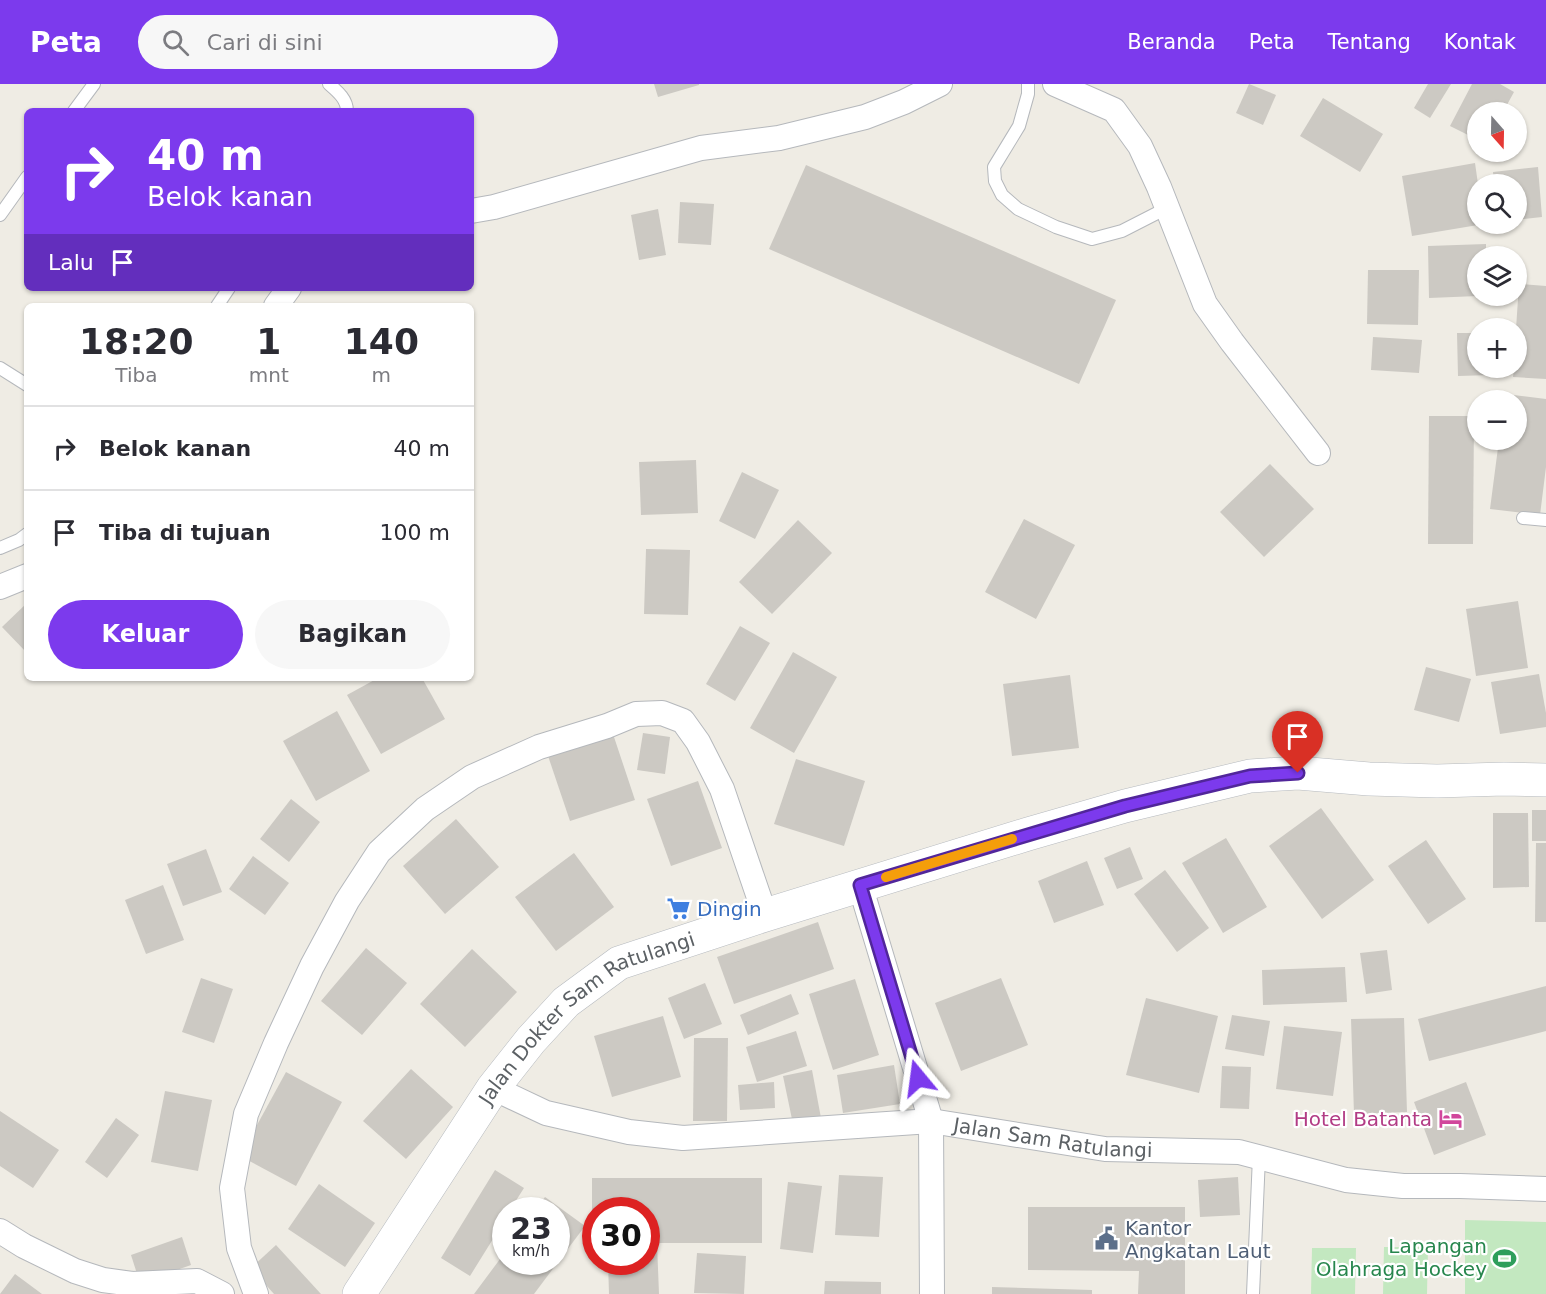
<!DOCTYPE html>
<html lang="id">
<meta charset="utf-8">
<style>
:root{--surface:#fff;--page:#f7f7f7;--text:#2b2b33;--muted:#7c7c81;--line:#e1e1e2;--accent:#7c3aed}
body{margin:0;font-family:"DejaVu Sans",sans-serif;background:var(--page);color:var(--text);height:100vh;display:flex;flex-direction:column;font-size:22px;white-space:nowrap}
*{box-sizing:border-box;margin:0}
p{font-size:20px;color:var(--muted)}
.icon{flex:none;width:33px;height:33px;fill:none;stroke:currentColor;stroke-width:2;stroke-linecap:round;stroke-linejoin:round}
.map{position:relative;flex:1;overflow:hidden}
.drawer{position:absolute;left:24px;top:219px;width:450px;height:378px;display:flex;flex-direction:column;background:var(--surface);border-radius:9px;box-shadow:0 2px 4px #0004}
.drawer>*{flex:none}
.hud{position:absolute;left:24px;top:24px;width:450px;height:183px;border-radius:9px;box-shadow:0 2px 4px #0004;background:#7c3aed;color:#fff;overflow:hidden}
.needle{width:39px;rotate:160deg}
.fabs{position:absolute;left:1467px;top:18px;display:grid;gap:12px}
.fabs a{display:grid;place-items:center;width:60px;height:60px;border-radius:50%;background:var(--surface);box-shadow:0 2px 4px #0004;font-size:30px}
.speed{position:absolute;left:492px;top:1113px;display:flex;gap:12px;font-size:30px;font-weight:700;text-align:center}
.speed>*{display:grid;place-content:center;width:78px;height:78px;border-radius:50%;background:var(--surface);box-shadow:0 2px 4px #0004;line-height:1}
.speed small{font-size:15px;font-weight:400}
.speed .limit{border:9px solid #d22;background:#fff;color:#111}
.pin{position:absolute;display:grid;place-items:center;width:51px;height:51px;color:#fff;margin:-62px -26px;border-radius:50% 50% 50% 0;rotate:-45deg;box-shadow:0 0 6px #0007}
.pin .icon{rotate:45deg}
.me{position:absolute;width:66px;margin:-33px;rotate:344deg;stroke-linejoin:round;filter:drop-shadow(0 0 4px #0008)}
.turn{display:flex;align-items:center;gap:21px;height:126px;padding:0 24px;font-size:27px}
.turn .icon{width:78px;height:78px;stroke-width:2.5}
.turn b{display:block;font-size:42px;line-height:51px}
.then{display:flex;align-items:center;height:57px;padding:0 24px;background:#0003;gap:12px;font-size:22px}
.eta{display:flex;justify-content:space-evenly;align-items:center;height:102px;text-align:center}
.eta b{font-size:36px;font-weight:700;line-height:42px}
.button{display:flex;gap:12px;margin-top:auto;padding:12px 24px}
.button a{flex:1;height:69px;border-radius:36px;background:var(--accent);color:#fff;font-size:24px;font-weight:700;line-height:69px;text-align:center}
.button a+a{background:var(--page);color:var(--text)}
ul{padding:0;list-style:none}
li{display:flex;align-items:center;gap:18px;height:84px;padding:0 24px;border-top:2px solid var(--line)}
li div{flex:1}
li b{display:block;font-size:22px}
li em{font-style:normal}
header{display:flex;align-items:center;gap:36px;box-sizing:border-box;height:84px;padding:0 30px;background:var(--accent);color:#fff}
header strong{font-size:28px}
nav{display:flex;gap:33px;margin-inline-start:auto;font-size:21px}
.search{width:420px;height:54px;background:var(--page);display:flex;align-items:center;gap:15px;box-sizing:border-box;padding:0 21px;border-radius:33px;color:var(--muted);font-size:22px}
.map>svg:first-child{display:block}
.green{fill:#c3e8c0}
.building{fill:#ccc9c3}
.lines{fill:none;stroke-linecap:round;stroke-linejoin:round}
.lane-casing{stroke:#b5b8bc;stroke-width:14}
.street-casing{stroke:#b5b8bc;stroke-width:26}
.secondary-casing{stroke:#b6babf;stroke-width:34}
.lane{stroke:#fff;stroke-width:12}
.street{stroke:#fff;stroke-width:24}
.secondary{stroke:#fff;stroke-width:33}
.route-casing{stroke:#51269a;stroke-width:15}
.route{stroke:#7c3aed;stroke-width:10}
.slow{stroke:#f59e0b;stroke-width:10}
.labels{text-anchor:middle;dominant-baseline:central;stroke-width:4.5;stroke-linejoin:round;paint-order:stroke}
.shop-label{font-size:20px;fill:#366cbe;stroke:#fff;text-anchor:start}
.street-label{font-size:20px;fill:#5c6165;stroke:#fff}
.hotel-label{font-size:20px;fill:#b23c85;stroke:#fff;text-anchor:end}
.service-label{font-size:20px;fill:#4e5e75;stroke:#fff;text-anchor:start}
.leisure-label{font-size:20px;fill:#27864d;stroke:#fff;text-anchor:end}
</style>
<header>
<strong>Peta</strong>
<div class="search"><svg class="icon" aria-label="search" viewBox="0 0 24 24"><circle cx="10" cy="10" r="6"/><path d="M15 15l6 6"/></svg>Cari di sini</div>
<nav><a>Beranda</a><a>Peta</a><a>Tentang</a><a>Kontak</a></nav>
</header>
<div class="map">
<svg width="1546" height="1210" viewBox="0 0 1546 1210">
<rect width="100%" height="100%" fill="#efece4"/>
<g class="green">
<path d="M1465 1136 1546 1138V1210H1465Z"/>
<path d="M1384 1163H1428L1427 1210H1383Z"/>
<path d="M1312 1164H1356L1355 1210H1311Z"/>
</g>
<g class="building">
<path d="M654 0H699V1L658 13Z"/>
<path d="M1249 0 1276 11 1263 41 1236 29Z"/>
<path d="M1428 0H1451L1430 34 1414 24Z"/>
<path d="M1472 0H1500L1514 8 1503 28H1478V56L1450 42Z"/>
<path d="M1323 14 1383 50 1360 88 1300 52Z"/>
<path d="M1475 79 1478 100V141L1412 152 1402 92Z"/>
<path d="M806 81 1116 216 1079 300 769 165Z"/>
<path d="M1538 83 1542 133 1516 136V100H1494L1493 88Z"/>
<path d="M680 118 714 120 711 161 678 159Z"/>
<path d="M658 125 666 171 639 176 631 131Z"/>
<path d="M1486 160V172H1478V212L1429 214 1428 162Z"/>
<path d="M1368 186H1419L1418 241 1367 240Z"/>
<path d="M1519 200 1546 202V295L1513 293 1514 284H1516V245Z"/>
<path d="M1457 249H1478V284H1492V291L1458 292Z"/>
<path d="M1373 253 1422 256 1419 289 1371 286Z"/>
<path d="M1505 310 1546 315V383L1540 431 1490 425 1499 356H1516V316H1504Z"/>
<path d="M1429 332H1474L1473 460H1428Z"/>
<path d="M696 376 698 429 641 431 639 378Z"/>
<path d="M1270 380 1314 425 1264 473 1220 428Z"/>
<path d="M742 388 779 406 755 455 719 437Z"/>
<path d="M1024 435 1075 461 1036 535 985 508Z"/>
<path d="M798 436 832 469 772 530 739 498Z"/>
<path d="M646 465 690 466 688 531 644 530Z"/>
<path d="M1518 517 1528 584 1476 592 1466 525Z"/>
<path d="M27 519V569L2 543Z"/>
<path d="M740 542 770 559 735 617 706 600Z"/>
<path d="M793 568 837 593 794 669 750 644Z"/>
<path d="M1426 583 1471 595 1459 638 1414 626Z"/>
<path d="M1539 590 1546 629V643L1500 650 1491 598Z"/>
<path d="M1070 591 1079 664 1012 672 1003 600Z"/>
<path d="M378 594H422L445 635 381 670 347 611Z"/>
<path d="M337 627 370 687 316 717 283 657Z"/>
<path d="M611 644 635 716 570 737 546 666Z"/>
<path d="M643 649 670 653 665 690 637 686Z"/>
<path d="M796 675 865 697 844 762 774 740Z"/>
<path d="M698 697 722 764 671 782 647 715Z"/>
<path d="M291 715 320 738 289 778 260 755Z"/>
<path d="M1321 724 1374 796 1322 835 1269 762Z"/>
<rect x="1532" y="726" width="14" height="31"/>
<path d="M1493 729H1528L1529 803 1493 804Z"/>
<path d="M456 735 499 783 445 830 403 782Z"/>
<path d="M1226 754 1267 823 1223 849 1182 779Z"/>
<path d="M1426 756 1466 815 1428 840 1388 782Z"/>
<path d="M1536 759H1546V838H1535Z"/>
<path d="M1130 763 1143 795 1117 805 1104 774Z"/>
<path d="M206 765 222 808 183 822 167 780Z"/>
<path d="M574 769 614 823 556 867 515 813Z"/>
<path d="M253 772 289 799 265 831 229 805Z"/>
<path d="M1087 777 1104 821 1054 839 1038 797Z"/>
<path d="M1165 786 1209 844 1177 868 1134 810Z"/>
<path d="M163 801 184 856 146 870 125 816Z"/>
<path d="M818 838 834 885 734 920 717 873Z"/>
<path d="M366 864 407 899 362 951 321 917Z"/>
<path d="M472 865 517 908 465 963 420 920Z"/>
<path d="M1387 866 1392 906 1366 910 1360 869Z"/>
<path d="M1345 883 1347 918 1263 921 1262 886Z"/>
<path d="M201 894 233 905 214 959 182 948Z"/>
<path d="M1001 894 1028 961 961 987 935 919Z"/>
<path d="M855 895 879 971 833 986 809 910Z"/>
<path d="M705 899 722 940 684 955 668 914Z"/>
<path d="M1546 902V947L1429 977 1418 935Z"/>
<path d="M791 910 799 930 748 951 740 931Z"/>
<path d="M1146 914 1218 932 1199 1009 1126 991Z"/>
<path d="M1232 931 1270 937 1264 972 1225 965Z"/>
<path d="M663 932 681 993 612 1013 594 952Z"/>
<path d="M1404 934 1407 1028 1354 1030 1351 935Z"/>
<path d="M1284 942 1342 948 1333 1012 1276 1005Z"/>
<path d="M796 947 807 982 757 998 746 963Z"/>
<path d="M694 954H728L727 1037H693Z"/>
<path d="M894 981 900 1020 843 1029 837 991Z"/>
<path d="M1222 982 1251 983 1249 1025 1220 1024Z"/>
<path d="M411 985 453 1023 406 1075 363 1037Z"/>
<path d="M812 986 821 1034 793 1040 783 992Z"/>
<path d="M286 988 342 1018 296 1102 240 1072Z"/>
<path d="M774 998 775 1024 740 1026 738 1001Z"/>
<path d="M1466 998 1486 1051 1434 1071 1414 1018Z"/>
<path d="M165 1007 212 1016 198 1087 151 1078Z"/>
<path d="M0 1027 59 1066 33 1104 0 1082Z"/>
<path d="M116 1034 139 1051 107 1094 85 1078Z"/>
<path d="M495 1086 524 1104 510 1126H506V1134L470 1192 441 1174Z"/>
<path d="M839 1091 883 1093 879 1153 835 1151Z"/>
<path d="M1238 1093 1240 1131 1200 1133 1198 1096Z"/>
<path d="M592 1094H762V1159H657L659 1210H609L608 1178H646V1126H596V1159L592 1160Z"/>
<path d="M788 1098 822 1102 813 1169 780 1165Z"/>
<path d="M319 1100 375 1139 345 1183 288 1145Z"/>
<path d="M545 1113 585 1142 534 1210H474L506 1167V1178H556V1126H535Z"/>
<path d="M1028 1123H1185V1210H1138L1139 1187 1028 1186Z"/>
<path d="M182 1153 191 1181 140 1199 131 1171Z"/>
<path d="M276 1161 321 1210H274L251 1184Z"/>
<path d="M697 1169 746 1172 744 1210 694 1209Z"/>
<path d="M15 1190 42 1210H0Z"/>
<path d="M825 1197 881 1198V1210H824Z"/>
<path d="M992 1203 1092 1206V1210H992Z"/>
</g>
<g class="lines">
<defs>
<g id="lane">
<path d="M329 0C337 7 347 15 347 27"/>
<path d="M1028 0V10L1019 42 994 83 995 97 1002 111 1018 125 1056 143 1092 155 1122 147 1167 124"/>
<path d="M74 27 94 0"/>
<path d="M0 131 27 93"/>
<path d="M217 222 229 204"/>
<path d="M0 284 27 301"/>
<path d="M1523 434 1546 436"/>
<path d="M0 464 19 456 27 450"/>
<path d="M1253 1210 1259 1073"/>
</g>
<g id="street">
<path d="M1055 0 1114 26 1140 62 1159 103 1205 220 1232 258 1318 369"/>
<path d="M471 127 494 123 701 64 779 54 865 33 904 18 940 0"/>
<path d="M276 222 289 204"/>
<path d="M0 503 27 492"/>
<path d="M860 801 931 1037 932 1210"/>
<path id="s1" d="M493 1004 546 1029 629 1048 683 1054 931 1037 1105 1065 1239 1068 1346 1096 1403 1102H1460L1546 1105"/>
<path d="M0 1147 24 1162 75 1187 103 1196 132 1200 197 1197 222 1210"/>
<path d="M256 1210 239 1164 232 1104 246 1030 276 959 312 882 347 817 379 768 425 725 472 693 539 663 607 642 636 630 662 629 683 637 698 658 722 705 765 831"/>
</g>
<g id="secondary">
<path id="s2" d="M359 1210 493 1004 531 956 566 918 619 879 765 831 1028 750 1125 722 1250 692 1298 689 1369 695 1437 697 1504 695 1546 696"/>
</g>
</defs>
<use href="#lane" class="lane-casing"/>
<use href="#street" class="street-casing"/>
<use href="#secondary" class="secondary-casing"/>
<use href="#lane" class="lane"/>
<use href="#street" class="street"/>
<use href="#secondary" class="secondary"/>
</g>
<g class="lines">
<defs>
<path id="route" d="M918 994 860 801 1125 722 1250 692 1298 689"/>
</defs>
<use href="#route" class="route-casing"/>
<use href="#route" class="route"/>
<path class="slow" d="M886 793 1012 755"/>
</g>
<defs>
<symbol id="supermarket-bare" viewBox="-9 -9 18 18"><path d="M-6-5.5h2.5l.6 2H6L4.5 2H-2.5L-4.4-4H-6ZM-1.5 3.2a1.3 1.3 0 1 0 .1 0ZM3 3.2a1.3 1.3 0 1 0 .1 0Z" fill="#3f7fe0" stroke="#fff" stroke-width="2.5" paint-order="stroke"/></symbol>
<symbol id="hotel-bare" viewBox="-9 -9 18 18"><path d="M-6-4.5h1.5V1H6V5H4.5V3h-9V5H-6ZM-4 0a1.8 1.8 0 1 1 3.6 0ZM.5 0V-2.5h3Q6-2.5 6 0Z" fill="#d1479c" stroke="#fff" stroke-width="2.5" paint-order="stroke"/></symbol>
<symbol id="civic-bare" viewBox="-9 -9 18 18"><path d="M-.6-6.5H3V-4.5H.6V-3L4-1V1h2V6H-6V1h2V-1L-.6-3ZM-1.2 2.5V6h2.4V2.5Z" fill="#5c6f8a" stroke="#fff" stroke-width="2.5" paint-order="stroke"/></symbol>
<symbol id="stadium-bare" viewBox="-9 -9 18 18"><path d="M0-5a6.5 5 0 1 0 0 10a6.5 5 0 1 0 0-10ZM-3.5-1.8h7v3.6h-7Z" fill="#2e9e5b" stroke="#fff" stroke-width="2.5" paint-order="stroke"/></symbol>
</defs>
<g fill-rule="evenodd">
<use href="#supermarket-bare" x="662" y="808" width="33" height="33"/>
<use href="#hotel-bare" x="1434" y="1018" width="33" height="33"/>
<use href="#civic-bare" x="1090" y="1138" width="33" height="33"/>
<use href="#stadium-bare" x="1488" y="1158" width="33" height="33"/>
</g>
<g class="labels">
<g class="shop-label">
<text x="697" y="825">Dingin</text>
</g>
<g class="street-label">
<text stroke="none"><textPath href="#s2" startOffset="366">Jalan Dokter Sam Ratulangi</textPath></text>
<text stroke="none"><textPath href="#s1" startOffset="570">Jalan Sam Ratulangi</textPath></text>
</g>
<g class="hotel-label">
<text x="1432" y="1035">Hotel Batanta</text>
</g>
<g class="service-label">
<text x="1125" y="1144">Kantor<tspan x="1125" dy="23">Angkatan Laut</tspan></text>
</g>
<g class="leisure-label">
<text x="1487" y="1162">Lapangan<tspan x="1487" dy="23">Olahraga Hockey</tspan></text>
</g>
</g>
</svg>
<div class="fabs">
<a><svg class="needle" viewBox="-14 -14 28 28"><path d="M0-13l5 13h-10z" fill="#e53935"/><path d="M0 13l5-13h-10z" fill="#7c7c81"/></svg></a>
<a><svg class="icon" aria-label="search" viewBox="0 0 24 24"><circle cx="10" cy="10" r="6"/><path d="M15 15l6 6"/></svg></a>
<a><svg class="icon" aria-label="layers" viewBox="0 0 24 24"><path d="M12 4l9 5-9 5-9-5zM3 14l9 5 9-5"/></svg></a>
<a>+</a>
<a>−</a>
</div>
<div class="speed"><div>23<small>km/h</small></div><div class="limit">30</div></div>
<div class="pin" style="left:1298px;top:689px;background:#d93025"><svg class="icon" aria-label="arrive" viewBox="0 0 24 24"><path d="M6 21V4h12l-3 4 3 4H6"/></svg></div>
<svg class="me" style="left:918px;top:994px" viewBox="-20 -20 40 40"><path d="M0-17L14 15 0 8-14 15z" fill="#7c3aed" stroke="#fff" stroke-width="4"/></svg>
<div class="hud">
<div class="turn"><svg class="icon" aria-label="right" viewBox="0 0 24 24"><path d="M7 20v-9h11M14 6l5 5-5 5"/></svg><div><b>40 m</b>Belok kanan</div></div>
<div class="then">Lalu<svg class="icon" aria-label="arrive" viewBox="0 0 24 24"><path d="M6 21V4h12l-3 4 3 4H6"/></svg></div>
</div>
<section class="drawer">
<div class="eta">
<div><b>18:20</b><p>Tiba</p></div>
<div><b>1</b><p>mnt</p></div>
<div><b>140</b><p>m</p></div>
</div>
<ul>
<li><svg class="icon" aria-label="right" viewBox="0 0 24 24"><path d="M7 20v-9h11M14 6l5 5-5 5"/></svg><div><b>Belok kanan</b></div><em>40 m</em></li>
<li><svg class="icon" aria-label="arrive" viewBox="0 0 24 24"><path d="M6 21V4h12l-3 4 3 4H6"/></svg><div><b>Tiba di tujuan</b></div><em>100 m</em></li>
</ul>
<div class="button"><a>Keluar</a><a>Bagikan</a></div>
</section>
</div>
